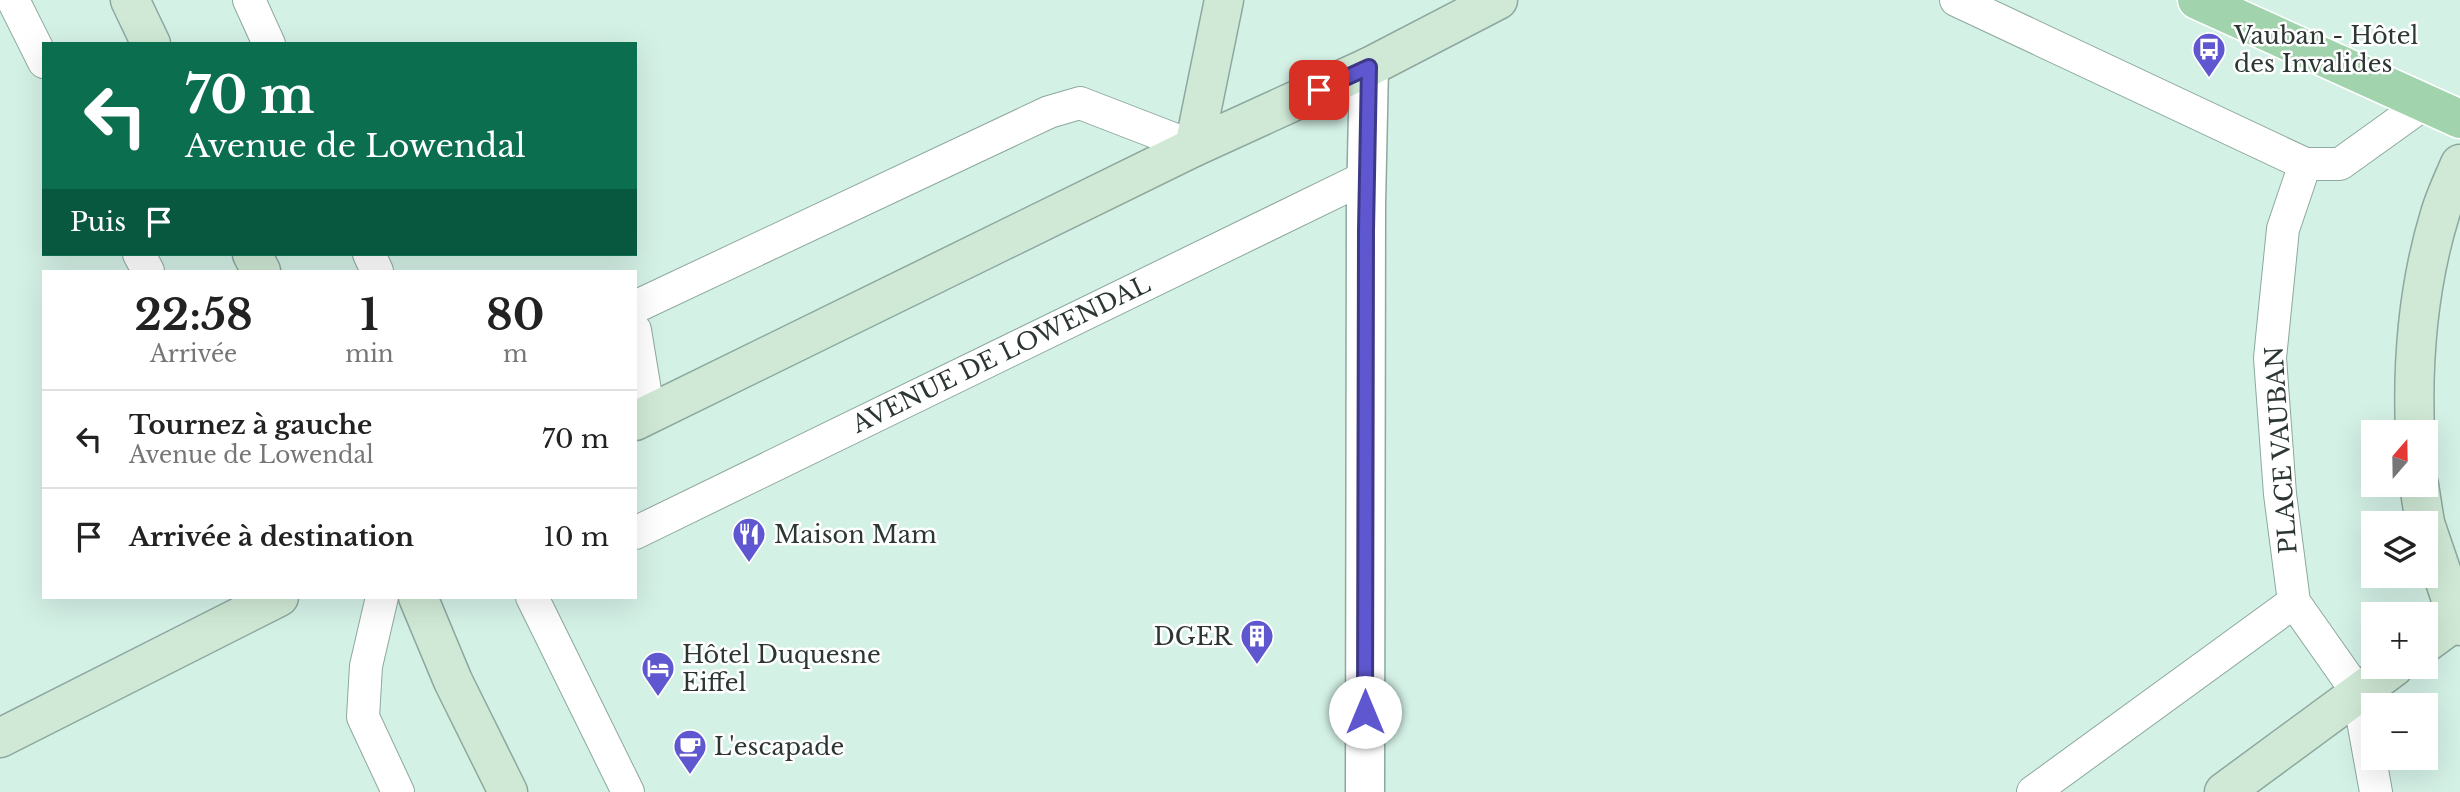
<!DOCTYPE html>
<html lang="fr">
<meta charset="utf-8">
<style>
:root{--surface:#fff;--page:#f2f2f2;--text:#222;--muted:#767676;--line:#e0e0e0}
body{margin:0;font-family:"Libre Baskerville",serif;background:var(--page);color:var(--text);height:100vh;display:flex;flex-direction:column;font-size:26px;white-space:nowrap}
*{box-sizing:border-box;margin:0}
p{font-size:23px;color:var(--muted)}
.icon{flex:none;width:38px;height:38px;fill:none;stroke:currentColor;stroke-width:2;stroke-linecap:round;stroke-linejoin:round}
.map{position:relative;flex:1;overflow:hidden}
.side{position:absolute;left:42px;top:270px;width:595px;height:329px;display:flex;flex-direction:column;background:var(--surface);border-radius:0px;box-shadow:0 7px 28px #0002}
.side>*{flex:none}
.hud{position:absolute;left:42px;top:42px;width:595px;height:214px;border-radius:0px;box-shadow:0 7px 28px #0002;background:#0b6e4f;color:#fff;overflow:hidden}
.needle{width:46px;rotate:20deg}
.buttons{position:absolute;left:2361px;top:420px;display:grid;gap:14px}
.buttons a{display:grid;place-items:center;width:77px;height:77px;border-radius:0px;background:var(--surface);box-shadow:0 7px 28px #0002;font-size:35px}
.pin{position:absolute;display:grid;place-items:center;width:60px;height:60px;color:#fff;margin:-30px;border-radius:14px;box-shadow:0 4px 10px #0006}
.me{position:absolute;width:77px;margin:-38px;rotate:0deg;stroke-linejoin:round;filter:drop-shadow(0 0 5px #0008)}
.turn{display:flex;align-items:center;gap:24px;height:147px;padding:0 28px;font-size:32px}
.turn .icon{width:91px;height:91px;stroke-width:2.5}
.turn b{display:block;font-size:49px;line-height:60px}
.then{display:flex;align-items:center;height:66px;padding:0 28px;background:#0003;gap:14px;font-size:26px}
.eta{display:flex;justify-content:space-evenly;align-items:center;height:119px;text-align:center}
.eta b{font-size:42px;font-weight:800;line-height:49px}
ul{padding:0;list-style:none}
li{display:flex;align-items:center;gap:21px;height:98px;padding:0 28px;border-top:2px solid var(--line)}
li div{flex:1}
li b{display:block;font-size:26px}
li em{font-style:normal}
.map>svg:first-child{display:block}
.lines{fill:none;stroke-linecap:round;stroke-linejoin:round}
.lane-casing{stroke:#8da89e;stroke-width:34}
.street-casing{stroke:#8da89e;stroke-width:41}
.secondary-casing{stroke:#8da89e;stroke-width:41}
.primary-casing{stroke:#fff;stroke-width:41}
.lane{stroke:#fff;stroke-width:32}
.street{stroke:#fff;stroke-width:38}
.secondary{stroke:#d0e9d6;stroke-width:38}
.primary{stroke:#a1d4ad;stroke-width:38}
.route-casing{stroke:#3e3987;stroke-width:18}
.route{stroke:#5f57cf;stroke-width:12}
.labels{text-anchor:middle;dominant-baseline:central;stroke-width:5;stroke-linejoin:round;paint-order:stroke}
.poi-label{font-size:24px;fill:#2c3733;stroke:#fff;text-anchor:start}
.street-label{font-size:24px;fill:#2c3733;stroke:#fff}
</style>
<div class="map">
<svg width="2460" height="792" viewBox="0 0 2460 792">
<rect width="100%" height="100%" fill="#d4f1e6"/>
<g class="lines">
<defs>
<g id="lane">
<path d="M13 0 44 62"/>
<path d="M249 0 269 44"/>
<path d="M1956 0 2305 164H2340L2425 103"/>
<path d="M2305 164 2283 229 2270 358 2280 494 2294 602 2358 693 2376 792"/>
<path d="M139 254 148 271"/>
<path d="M369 254 377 271"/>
<path d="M635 307 1049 112 1080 103 1194 147"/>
<path d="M635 330 649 415"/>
<path d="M635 533 1368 176"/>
<path d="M382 597 366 666 363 717 398 792"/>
<path d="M532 597 628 792"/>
<path d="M2033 792 2294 602"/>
</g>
<path id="street" d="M1365 792 1366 204 1369 67"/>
<g id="secondary">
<path d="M130 0 151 44"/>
<path d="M1194 147 1224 0"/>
<path d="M252 254 261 271"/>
<path d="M635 421 1194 147 1369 67 1498 0"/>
<path d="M2415 432C2412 357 2418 286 2440 214 2445 197 2453 180 2460 164"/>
<path d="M2419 485 2425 523"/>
<path d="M2426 526 2460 626"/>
<path d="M418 597 453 681 508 792"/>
<path d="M2426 643 2460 618"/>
<path d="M0 738 279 597"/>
<path d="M2224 792 2394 667"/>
</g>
<path id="primary" d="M2197 0 2460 119"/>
</defs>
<use href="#lane" class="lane-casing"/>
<use href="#street" class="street-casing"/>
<use href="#secondary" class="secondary-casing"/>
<use href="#primary" class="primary-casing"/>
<use href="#lane" class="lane"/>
<use href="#street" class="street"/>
<use href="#secondary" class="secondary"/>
<use href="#primary" class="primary"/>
</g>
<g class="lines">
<defs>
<path id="route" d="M1319 90 1369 67 1366 230 1365 712"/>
</defs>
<use href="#route" class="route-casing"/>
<use href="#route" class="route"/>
</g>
<defs>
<symbol id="bus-pin" viewBox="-11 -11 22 30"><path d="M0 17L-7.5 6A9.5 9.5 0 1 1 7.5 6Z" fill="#5f57cf" stroke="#fff"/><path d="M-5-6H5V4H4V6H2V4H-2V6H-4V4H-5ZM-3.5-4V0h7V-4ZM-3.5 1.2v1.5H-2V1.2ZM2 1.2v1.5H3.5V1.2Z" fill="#fff"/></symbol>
<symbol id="restaurant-pin" viewBox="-11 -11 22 30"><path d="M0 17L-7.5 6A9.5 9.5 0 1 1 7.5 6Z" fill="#5f57cf" stroke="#fff"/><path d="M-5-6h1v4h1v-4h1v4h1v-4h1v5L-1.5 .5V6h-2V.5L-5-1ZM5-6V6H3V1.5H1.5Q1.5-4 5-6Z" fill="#fff"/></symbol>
<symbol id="building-pin" viewBox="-11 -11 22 30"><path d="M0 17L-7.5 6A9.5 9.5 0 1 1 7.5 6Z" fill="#5f57cf" stroke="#fff"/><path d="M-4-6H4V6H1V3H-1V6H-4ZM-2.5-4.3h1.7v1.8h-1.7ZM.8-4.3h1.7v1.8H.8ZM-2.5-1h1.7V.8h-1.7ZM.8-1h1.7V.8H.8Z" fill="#fff"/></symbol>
<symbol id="hotel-pin" viewBox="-11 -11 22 30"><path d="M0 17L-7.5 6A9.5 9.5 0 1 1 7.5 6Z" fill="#5f57cf" stroke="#fff"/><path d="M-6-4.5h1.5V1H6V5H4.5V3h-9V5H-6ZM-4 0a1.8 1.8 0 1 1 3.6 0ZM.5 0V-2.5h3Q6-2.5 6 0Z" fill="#fff"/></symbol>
<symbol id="cafe-pin" viewBox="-11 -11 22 30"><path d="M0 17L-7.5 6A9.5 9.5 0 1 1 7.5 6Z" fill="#5f57cf" stroke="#fff"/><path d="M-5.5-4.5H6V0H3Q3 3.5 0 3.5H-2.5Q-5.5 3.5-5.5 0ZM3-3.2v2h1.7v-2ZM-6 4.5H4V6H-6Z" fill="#fff"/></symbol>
</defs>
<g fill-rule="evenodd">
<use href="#bus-pin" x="2190" y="30" width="38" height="52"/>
<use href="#restaurant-pin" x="730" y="515" width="38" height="52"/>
<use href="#building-pin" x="1238" y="617" width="38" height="52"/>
<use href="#hotel-pin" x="639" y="649" width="38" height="52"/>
<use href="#cafe-pin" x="671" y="727" width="38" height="52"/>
</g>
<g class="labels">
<g class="poi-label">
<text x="2234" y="35">Vauban - Hôtel<tspan x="2234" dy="28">des Invalides</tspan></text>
<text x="774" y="534">Maison Mam</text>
<text x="1232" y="636" text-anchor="end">DGER</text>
<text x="682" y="654">Hôtel Duquesne<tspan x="682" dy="28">Eiffel</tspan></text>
<text x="714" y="746">L'escapade</text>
</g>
<g class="street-label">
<text transform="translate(1001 354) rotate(-26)">AVENUE DE LOWENDAL</text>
<text transform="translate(2281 450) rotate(-94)">PLACE VAUBAN</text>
</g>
</g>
</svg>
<div class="buttons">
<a><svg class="needle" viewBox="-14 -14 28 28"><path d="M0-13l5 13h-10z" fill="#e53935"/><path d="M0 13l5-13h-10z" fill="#767676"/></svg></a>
<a><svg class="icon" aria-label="layers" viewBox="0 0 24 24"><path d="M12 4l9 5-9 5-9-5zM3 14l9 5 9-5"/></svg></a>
<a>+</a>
<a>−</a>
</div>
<div class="pin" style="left:1319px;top:90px;background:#d93025"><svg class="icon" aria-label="arrive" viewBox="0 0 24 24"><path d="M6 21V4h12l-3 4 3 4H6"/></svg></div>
<svg class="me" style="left:1365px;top:712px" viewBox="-20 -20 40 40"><circle r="19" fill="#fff"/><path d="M0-13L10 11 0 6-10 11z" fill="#5f57cf"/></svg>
<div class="hud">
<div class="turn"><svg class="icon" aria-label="left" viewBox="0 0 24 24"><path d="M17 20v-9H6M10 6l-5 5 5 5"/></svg><div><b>70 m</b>Avenue de Lowendal</div></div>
<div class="then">Puis<svg class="icon" aria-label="arrive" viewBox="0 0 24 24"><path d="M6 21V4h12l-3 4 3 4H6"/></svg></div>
</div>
<section class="side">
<div class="eta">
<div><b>22:58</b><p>Arrivée</p></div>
<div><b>1</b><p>min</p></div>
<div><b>80</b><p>m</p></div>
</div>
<ul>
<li><svg class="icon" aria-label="left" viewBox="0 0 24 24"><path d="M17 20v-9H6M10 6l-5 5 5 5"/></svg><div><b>Tournez à gauche</b><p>Avenue de Lowendal</p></div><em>70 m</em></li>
<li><svg class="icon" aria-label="arrive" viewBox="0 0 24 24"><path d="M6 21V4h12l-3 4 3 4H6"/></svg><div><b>Arrivée à destination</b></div><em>10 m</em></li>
</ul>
</section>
</div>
